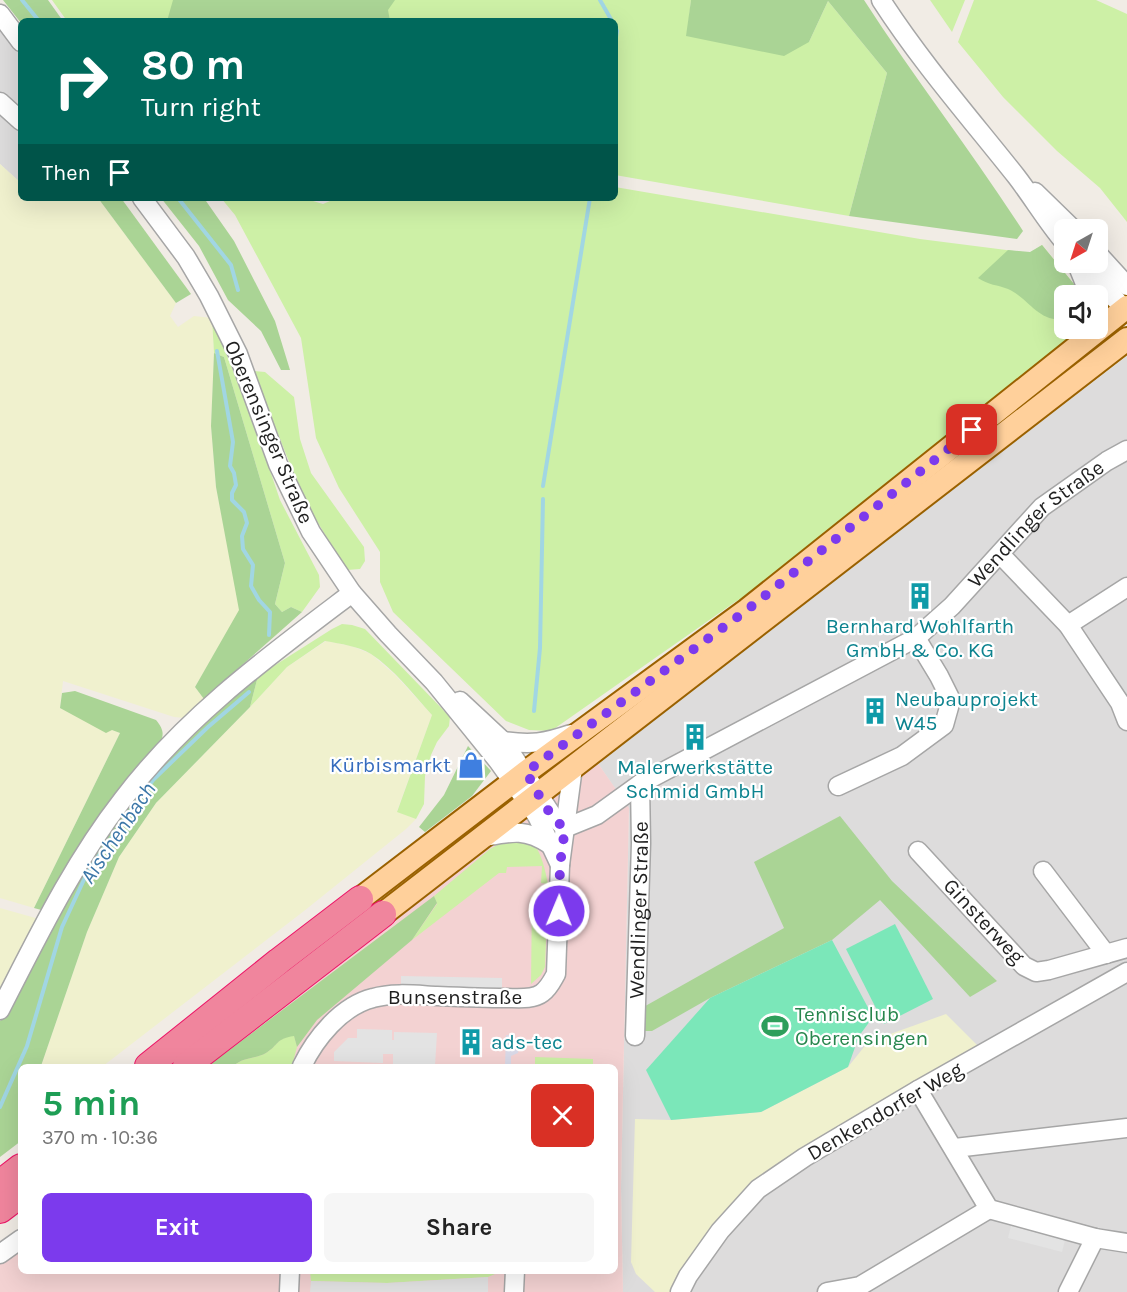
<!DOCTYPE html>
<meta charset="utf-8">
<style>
:root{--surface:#fff;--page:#f6f6f6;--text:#222;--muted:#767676;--accent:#7c3aed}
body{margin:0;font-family:Karla,sans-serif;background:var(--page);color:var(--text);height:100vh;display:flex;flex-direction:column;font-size:22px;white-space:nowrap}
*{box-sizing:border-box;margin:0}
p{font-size:20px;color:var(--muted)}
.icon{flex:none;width:33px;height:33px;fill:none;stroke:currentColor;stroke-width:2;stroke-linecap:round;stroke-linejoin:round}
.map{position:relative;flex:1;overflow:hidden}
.side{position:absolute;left:18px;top:1064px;width:600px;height:210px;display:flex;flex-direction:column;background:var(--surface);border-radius:9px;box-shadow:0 6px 24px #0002}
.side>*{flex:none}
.hud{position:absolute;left:18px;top:18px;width:600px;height:183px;border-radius:9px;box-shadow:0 6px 24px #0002;background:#00695c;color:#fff;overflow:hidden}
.needle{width:39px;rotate:219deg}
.tools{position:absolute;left:1054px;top:219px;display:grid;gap:12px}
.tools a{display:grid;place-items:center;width:54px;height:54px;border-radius:9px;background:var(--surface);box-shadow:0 6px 24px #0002;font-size:30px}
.pin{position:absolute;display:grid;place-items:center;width:51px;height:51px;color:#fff;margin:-26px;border-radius:12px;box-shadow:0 3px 9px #0006}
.me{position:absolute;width:66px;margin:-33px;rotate:1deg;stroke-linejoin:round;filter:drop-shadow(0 0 4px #0008)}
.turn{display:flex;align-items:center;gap:21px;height:126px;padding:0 24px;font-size:27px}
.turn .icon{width:78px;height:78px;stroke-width:2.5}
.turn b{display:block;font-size:42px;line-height:51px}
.then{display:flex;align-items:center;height:57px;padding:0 24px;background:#0003;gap:12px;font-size:22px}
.round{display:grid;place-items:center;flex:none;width:63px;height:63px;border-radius:9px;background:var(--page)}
.overview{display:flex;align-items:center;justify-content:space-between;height:102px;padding:0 24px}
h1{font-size:36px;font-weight:700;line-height:45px;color:#1e9e55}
.button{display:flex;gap:12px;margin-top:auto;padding:12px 24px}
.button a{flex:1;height:69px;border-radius:9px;background:var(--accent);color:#fff;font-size:24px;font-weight:700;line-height:69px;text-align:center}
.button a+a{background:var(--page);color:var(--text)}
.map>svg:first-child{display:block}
.residential{fill:#dddcdc}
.commercial{fill:#f3d2d2}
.farmland{fill:#f0f1ce}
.grass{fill:#cdf0a6}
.forest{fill:#aad495}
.pitch{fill:#7be7b9}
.parking{fill:#e3e3e3}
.plaza{fill:#d9d9e7}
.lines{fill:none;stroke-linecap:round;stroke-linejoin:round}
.stream{stroke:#a1d6e3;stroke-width:4}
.minor-casing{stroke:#a6a6a6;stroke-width:21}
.major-casing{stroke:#9a6100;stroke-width:26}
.highway-casing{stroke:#ec1467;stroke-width:28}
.minor{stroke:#fff;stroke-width:18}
.major{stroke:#ffd09b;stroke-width:22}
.highway{stroke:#f0859d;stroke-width:26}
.route{stroke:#7c3aed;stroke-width:10;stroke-dasharray:0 18}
.labels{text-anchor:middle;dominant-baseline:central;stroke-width:4.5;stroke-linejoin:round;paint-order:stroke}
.street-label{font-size:21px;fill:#1f1f1f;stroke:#fff}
.culture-label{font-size:21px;fill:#0d838f;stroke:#fff}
.shop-label{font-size:21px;fill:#366cbe;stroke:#fff;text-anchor:end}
.leisure-label{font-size:21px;fill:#27864d;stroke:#fff;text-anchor:start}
.water-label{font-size:22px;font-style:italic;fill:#3c77a8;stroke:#fff}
</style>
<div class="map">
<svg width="1127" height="1292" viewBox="0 0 1127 1292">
<rect width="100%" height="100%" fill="#f1ece5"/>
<g class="residential">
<path d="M0 28 21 56V183L0 164Z"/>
<path d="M1127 356V1292H623L621 1187 629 809 597 762Z"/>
</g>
<path class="commercial" d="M597 762 629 808 621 1187 623 1292H0V1249L21 1233V1270H615V1066H228L242 1041Z"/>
<g class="farmland">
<path d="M0 164 21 183V198H38L41 201 44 198H98L176 303 170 316 178 327 194 316 212 318 214 353 211 426 216 487 240 610 195 687 204 699 185 718 174 717 63 681 60 708 120 733 34 908 0 898Z"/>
<path d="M326 641 351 646 371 654 395 675 432 715 397 811 416 819 406 829 304 911 103 1066H41L87 932 119 857 156 803 250 707 287 667Z"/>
<path d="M0 908 39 919 0 994Z"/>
<path d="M946 1014 980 1048 788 1158 697 1248 671 1292H655L636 1274 631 1262 635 1119 671 1120 761 1112 848 1067 868 1042Z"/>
</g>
<g class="grass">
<path d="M52 0H691L687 36 809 42 828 1 887 73 849 216 615 175V21H67Z"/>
<path d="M930 0H965L952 32Z"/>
<path d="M974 0H1096L1127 14V222L1100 188 1057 151 1003 97 958 42Z"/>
<path d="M615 187 920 239 1030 253 1042 245 1078 289 1080 295 1065 296V328L1079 329 1075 336 774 581 735 602 551 731 529 730 506 721 393 612 380 582V552L339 488 316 438 301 338 235 215 221 198H303L323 204 337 198H615Z"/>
<path d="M212 318 254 423 280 500 319 575 320 587 302 612 291 607 282 612 275 604 285 563 224 357 214 353Z"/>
<path d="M253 371 265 372 294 397 300 439 311 473 364 547 365 561 360 569 347 570 305 502Z"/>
<path d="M342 624 352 625 365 629 450 717 449 726 437 742 431 755 425 776 424 804 416 819 397 812 432 715C413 694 394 669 371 654 358 646 341 644 325 641L287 667 250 707 258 676 332 629Z"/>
<path d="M510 838 533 842C542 855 545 869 548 884L541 883 542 866 507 867 506 873H499L412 940 437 904 434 896 490 849Z"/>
<path d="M542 888H548L545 967 541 975 531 984 532 896H541Z"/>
<path d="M294 1035 297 1047 292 1066H234C242 1057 256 1059 266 1053 279 1045 275 1039 294 1035Z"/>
<path d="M535 1057 593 1059V1066H535Z"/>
<path d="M310 1271H495V1274L488 1277 387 1283 311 1281Z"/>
</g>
<g class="forest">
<path d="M3 0H48L63 21H21V23Z"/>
<path d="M173 0H395L388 10 390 21H167Z"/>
<path d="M691 0H864C915 79 972 152 1023 231L1017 239 849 216 887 73 828 1 809 42 784 56 686 36Z"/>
<path d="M98 198H121L191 294 176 303Z"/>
<path d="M161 198H204L206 201 234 241 275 321 290 370H281L261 331 228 300 199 246Z"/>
<path d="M1042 245 1078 289 1080 295 1065 296V319C1038 323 1029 298 1008 289 998 285 988 285 978 278L1008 250 1030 252Z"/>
<path d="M214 353 224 357 285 563 275 604 282 612 291 607 302 612 204 699 195 687 239 610 216 487 211 426Z"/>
<path d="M258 676 250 707 156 803 119 857 87 932 41 1066H21V1141L0 1157V1021L102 839 138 793 166 760 213 712Z"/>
<path d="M75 691 156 720C164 730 164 734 160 744L106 805 81 843 45 911 34 908 120 733 112 730 106 733 60 708 62 693Z"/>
<path d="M468 746 491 771 472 796 425 832 419 827 444 795Z"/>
<path d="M840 816 892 881 997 981 970 997 880 900 832 940 710 998 652 1031H640V1009L784 928 754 862Z"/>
<path d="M434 896 437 903 412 940 317 1020 297 1047 294 1036C275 1039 279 1045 266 1053 256 1059 242 1057 234 1066H208Z"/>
</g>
<g class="pitch">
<path d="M895 924 933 999 884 1024 846 949Z"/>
<path d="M832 940 873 1017 859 1036 848 1067 761 1112 671 1120 646 1070 710 998Z"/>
</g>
<g class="parking">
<path d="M401 976 502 978V989L401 986Z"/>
<path d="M357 1029 392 1030V1040H394V1032L437 1033 435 1066H393V1054H383V1063L334 1061V1052L348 1038H357Z"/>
<path d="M1011 1226 1065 1240 1062 1252 1008 1238Z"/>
<path d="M488 1277V1292H310L311 1281 387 1283Z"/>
</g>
<path class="plaza" d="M506 1035H515L514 1042 519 1044 518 1053 511 1056V1066H505Z"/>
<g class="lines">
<g class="stream">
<path d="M22 0 39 21"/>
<path d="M600 0 612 21"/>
<path d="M615 27 617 31 615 44"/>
<path d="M178 198 231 265 238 290"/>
<path d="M217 351 233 442 230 466 234 473 236 485 232 493V500L244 512 247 523 242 536 243 549 253 565 251 586 259 600 270 612 269 635"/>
<path d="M543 486 590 198"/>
<path d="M534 711 540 648 543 499"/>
<path d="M0 1107 27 1046 62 927 88 871 153 780 208 727 249 692"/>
</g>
<defs>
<g id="minor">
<path d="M881 0C921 62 970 118 1016 176 1033 198 1047 222 1065 243"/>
<path d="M0 14 21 42"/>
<path d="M0 102 21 121"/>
<path d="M1035 192 1074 230"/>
<path d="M142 198 186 257 209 296 238 354 278 464 311 532 352 593 388 634 434 682 498 761 537 816 560 865"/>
<path d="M1098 254 1127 286"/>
<path d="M1083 262 1124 309"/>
<path d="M1077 264 1090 296"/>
<path d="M1000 554 1068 625 1120 703 1127 721"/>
<path d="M1068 625 1127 587"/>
<path d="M460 701 503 741 552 815 565 828"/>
<path d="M503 741C531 745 545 743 571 734"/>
<path d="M838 786 902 756 944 725 951 700 939 676 916 638"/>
<path id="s1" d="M565 828 597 815 640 784 916 638 952 606 1042 507 1107 461 1127 450"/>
<path d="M484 837C511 832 525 828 549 844"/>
<path d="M918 851 1024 966 1036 972 1049 970 1127 948"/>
<path d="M1043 871 1106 954"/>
<path d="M0 1010C37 938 73 863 123 799 186 716 270 655 352 593"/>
<path id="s2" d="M635 1036 641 843 640 784"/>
<path d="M302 1066C315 1039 341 1006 373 998 393 992 417 995 437 996 460 997 483 998 506 998 517 998 533 1000 542 993 549 988 552 981 556 974L560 865 573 767"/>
<path d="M918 1090 989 1209 1095 1238 1127 1243"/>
<path d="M955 1148 1127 1128"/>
<path d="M0 1254 21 1239"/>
<path d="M289 1292 290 1270"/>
<path d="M514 1292 515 1270"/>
<path d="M680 1292 688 1276 720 1231 758 1189 805 1157 918 1090 1127 972"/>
<path d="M827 1292 860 1286 989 1209"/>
<path d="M1068 1292 1095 1238"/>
</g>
<g id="major">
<path d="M360 899 526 772 747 610 1127 307"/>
<path d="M383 914 1127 339"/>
</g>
<g id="highway">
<path d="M148 1066 279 961 360 899"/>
<path d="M186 1066 383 914"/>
<path d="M0 1183 21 1167"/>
<path d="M0 1210 21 1194"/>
</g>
</defs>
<use href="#minor" class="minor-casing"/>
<use href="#major" class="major-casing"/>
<use href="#highway" class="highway-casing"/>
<use href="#minor" class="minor"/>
<use href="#major" class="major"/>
<use href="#highway" class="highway"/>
</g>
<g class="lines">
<path class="route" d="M559 911 560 865 565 828C549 818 536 789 526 772L747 610 972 430"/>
</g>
<defs>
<symbol id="building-bare" viewBox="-9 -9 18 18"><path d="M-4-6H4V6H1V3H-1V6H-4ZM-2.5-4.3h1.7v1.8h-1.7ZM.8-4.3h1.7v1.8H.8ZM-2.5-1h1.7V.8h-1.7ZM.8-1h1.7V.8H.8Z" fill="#0f9aa8" stroke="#fff" stroke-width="2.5" paint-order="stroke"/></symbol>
<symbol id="shop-bare" viewBox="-9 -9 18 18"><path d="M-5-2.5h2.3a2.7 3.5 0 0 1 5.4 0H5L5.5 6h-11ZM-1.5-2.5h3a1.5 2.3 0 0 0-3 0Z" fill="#3f7fe0" stroke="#fff" stroke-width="2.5" paint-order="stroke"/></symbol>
<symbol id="stadium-bare" viewBox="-9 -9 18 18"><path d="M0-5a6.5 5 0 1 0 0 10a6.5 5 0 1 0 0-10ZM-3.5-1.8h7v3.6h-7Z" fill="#2e9e5b" stroke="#fff" stroke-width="2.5" paint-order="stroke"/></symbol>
</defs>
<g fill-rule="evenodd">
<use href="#building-bare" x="901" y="577" width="38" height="38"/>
<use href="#building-bare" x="856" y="692" width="38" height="38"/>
<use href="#building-bare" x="676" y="718" width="38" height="38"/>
<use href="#shop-bare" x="452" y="746" width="38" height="38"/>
<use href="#stadium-bare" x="756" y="1007" width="38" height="38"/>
<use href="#building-bare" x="452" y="1023" width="38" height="38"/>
</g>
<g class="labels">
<g class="street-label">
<text transform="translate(269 432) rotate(67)">Oberensinger Straße</text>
<text stroke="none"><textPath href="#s1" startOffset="566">Wendlinger Straße</textPath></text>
<text stroke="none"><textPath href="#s2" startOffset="126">Wendlinger Straße</textPath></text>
<text transform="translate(984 921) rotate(47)">Ginsterweg</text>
<text x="455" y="997">Bunsenstraße</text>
<text transform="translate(885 1111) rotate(-30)">Denkendorfer Weg</text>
</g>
<g class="culture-label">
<text x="920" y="626">Bernhard Wohlfarth<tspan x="920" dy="24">GmbH &amp; Co. KG</tspan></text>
<text x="895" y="699" text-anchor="start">Neubauprojekt<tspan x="895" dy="24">W45</tspan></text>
<text x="695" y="767">Malerwerkstätte<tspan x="695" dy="24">Schmid GmbH</tspan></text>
<text x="491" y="1042" text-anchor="start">ads-tec</text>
</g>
<g class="shop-label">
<text x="451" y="765">Kürbismarkt</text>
</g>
<g class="leisure-label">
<text x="795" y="1014">Tennisclub<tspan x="795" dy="24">Oberensingen</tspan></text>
</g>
<g class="water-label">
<text transform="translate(118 833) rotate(-56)">Aischenbach</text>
</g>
</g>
</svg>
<div class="tools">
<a><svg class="needle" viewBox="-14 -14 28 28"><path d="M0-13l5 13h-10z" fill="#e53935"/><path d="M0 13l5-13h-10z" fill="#767676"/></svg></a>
<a><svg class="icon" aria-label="sound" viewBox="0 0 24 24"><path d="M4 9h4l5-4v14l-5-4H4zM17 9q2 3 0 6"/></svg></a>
</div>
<div class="pin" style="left:972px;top:430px;background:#d93025"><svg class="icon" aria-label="arrive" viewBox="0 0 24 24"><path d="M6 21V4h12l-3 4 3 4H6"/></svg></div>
<svg class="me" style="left:559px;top:911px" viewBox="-20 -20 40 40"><circle r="17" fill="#7c3aed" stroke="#fff" stroke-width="3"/><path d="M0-11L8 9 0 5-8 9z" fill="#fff"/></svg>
<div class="hud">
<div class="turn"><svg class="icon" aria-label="right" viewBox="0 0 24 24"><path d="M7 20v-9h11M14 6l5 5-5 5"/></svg><div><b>80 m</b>Turn right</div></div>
<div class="then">Then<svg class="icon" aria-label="arrive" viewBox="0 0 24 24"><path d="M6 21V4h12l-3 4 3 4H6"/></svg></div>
</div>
<section class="side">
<div class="overview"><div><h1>5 min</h1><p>370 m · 10:36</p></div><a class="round" style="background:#d93025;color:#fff"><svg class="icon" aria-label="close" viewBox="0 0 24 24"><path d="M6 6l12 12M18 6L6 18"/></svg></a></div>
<div class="button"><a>Exit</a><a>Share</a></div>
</section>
</div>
